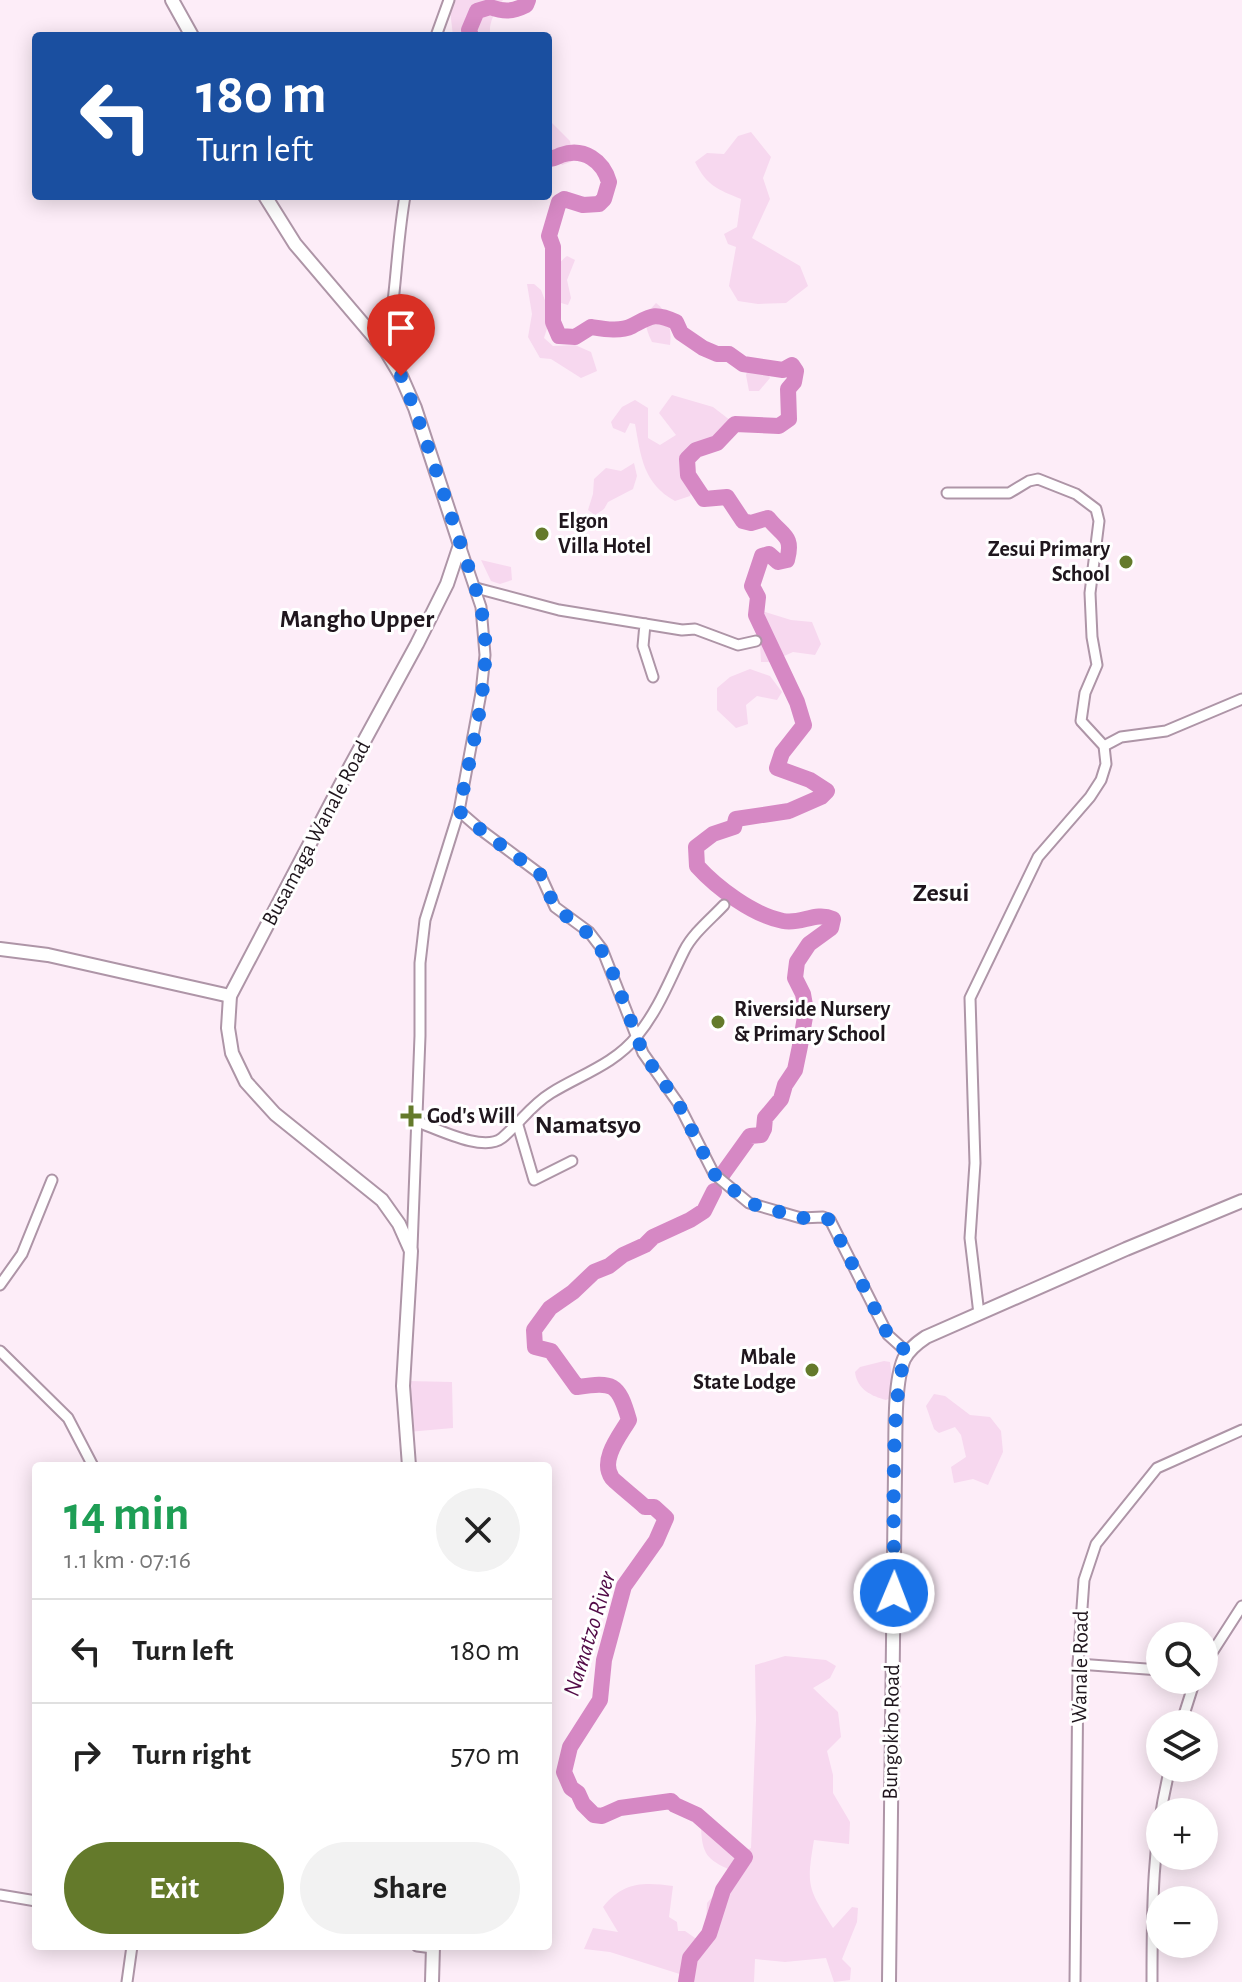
<!DOCTYPE html>
<meta charset="utf-8">
<style>
:root{--surface:#fff;--page:#f2f2f2;--text:#222;--muted:#767676;--line:#e0e0e0;--accent:#647a2b}
body{margin:0;font-family:"Alegreya Sans",sans-serif;background:var(--page);color:var(--text);height:100vh;display:flex;flex-direction:column;font-size:30px;white-space:nowrap}
*{box-sizing:border-box;margin:0}
p{font-size:26px;color:var(--muted)}
.icon{flex:none;width:44px;height:44px;fill:none;stroke:currentColor;stroke-width:2;stroke-linecap:round;stroke-linejoin:round}
.map{position:relative;flex:1;overflow:hidden}
.side{position:absolute;left:32px;top:1462px;width:520px;height:488px;display:flex;flex-direction:column;background:var(--surface);border-radius:8px;box-shadow:0 4px 20px #0003}
.side>*{flex:none}
.guide{position:absolute;left:32px;top:32px;width:520px;height:168px;border-radius:8px;box-shadow:0 4px 20px #0003;background:#1a4fa0;color:#fff;overflow:hidden}
.fabs{position:absolute;left:1146px;top:1622px;display:grid;gap:16px}
.fabs a{display:grid;place-items:center;width:72px;height:72px;border-radius:50%;background:var(--surface);box-shadow:0 4px 20px #0003;font-size:40px}
.pin{position:absolute;display:grid;place-items:center;width:68px;height:68px;color:#fff;margin:-82px -34px;border-radius:50% 50% 50% 0;rotate:-45deg;box-shadow:0 0 8px #0007}
.pin .icon{rotate:45deg}
.me{position:absolute;width:88px;margin:-44px;rotate:1deg;stroke-linejoin:round;filter:drop-shadow(0 0 6px #0008)}
.turn{display:flex;align-items:center;gap:28px;height:168px;padding:0 32px;font-size:36px}
.turn .icon{width:104px;height:104px;stroke-width:2.5}
.turn b{display:block;font-size:56px;line-height:68px}
.round{display:grid;place-items:center;flex:none;width:84px;height:84px;border-radius:42px;background:var(--page)}
.summary{display:flex;align-items:center;justify-content:space-between;height:136px;padding:0 32px}
h1{font-size:48px;font-weight:700;line-height:60px;color:#1e9e55}
.button{display:flex;gap:16px;margin-top:auto;padding:16px 32px}
.button a{flex:1;height:92px;border-radius:48px;background:var(--accent);color:#fff;font-size:32px;font-weight:700;line-height:92px;text-align:center}
.button a+a{background:var(--page);color:var(--text)}
ul{padding:0;list-style:none}
li{display:flex;align-items:center;gap:24px;height:104px;padding:0 32px;border-top:2px solid var(--line)}
li div{flex:1}
li b{display:block;font-size:30px}
li em{font-style:normal}
.map>svg:first-child{display:block}
.green{fill:#f7d8ef}
.lines{fill:none;stroke-linecap:round;stroke-linejoin:round}
.river{stroke:#d688c4;stroke-width:16}
.minor-casing{stroke:#ae95a7;stroke-width:13}
.tertiary-casing{stroke:#ae95a7;stroke-width:16}
.minor{stroke:#fff;stroke-width:9}
.tertiary{stroke:#fff;stroke-width:12}
.route{stroke:#1a73e8;stroke-width:14;stroke-dasharray:0 25.2}
.poi-dot{fill:#647a2b;stroke:#fff;stroke-width:3}
.labels{text-anchor:middle;dominant-baseline:central;stroke-width:6;stroke-linejoin:round;paint-order:stroke}
.poi-label{font-size:22px;font-weight:bold;fill:#1f161d;stroke:#fff;text-anchor:start}
.street-label{font-size:22px;fill:#1f161d;stroke:#fff}
.water-label{font-size:24px;font-style:italic;fill:#520b47;stroke:#fff}
.quarter-label{font-size:26px;font-weight:bold;fill:#1f161d;stroke:#fff}
</style>
<div class="map">
<svg width="1242" height="1982" viewBox="0 0 1242 1982">
<rect width="100%" height="100%" fill="#fdedf8"/>
<g class="green">
<path d="M453 0H503C496 10 487 24 491 36H453L450 10Z"/>
<path d="M548 119 570 141 573 161 562 165 548 146Z"/>
<path d="M751 132 771 157 763 178 770 199 752 238 800 266 808 286 786 303 758 304 738 301 729 286 736 247 728 244 724 234 737 227 741 199C717 189 707 186 695 162L707 153 724 154 738 136Z"/>
<path d="M567 256 575 260 567 280 571 298 568 305 554 301C552 283 551 268 567 256Z"/>
<path d="M527 284H534L541 290 551 316 544 338 553 346 575 345 591 352 597 371 581 378 551 359 540 358 528 337 532 314Z"/>
<path d="M656 303C668 311 672 331 670 345L652 342C644 326 643 316 656 303Z"/>
<path d="M765 368 770 378 759 391H749L746 375 748 369Z"/>
<path d="M672 395 713 407 735 424 717 443 696 450 687 459 688 475 693 487 690 496 675 501C643 483 641 457 635 424L630 423 625 433 613 428 611 422 622 407 635 400 648 408V438L660 445 676 435 659 413Z"/>
<path d="M634 463 637 476 633 489 608 502 604 509 595 515 588 510 593 494 594 479 606 468 621 471Z"/>
<path d="M481 560 511 567 512 580 500 584 491 581Z"/>
<path d="M762 611 791 620 812 622 821 644 815 655 793 652 771 662H761L760 643 755 623Z"/>
<path d="M750 669 770 676 782 692 777 700 757 696 746 705 748 724 736 728 717 710V688L730 677Z"/>
<path d="M884 1361 890 1362 892 1377 890 1398 886 1400C871 1396 857 1389 855 1372L860 1367Z"/>
<path d="M408 1381 452 1382 453 1428 408 1432Z"/>
<path d="M934 1394 945 1396 970 1415 990 1417 1001 1431 1003 1452 988 1485 973 1479 954 1483 951 1467 966 1457 961 1435 955 1427 939 1433 934 1429 926 1406Z"/>
<path d="M785 1656 826 1660 836 1666 830 1678 813 1688 838 1712 841 1737 827 1751 833 1775V1793L850 1822 849 1844 814 1840C806 1887 808 1888 833 1928L852 1907 858 1908 857 1922 842 1959 851 1968 850 1980 834 1982 826 1958 785 1962 755 1959 754 1982H686V1976L610 1952 584 1949 593 1928 618 1932 603 1907C623 1882 643 1882 673 1886L669 1917 677 1922 678 1931H685L698 1940 706 1925 707 1903 722 1886 731 1870C707 1860 702 1854 701 1827L724 1830 745 1851 751 1848 756 1720 755 1665Z"/>
</g>
<g class="lines">
<g class="river">
<path d="M471 36 469 30 477 11 490 7C504 12 512 12 526 5L528 0"/>
<path d="M548 159C553 159 557 157 561 155 584 147 603 161 609 182L604 199 599 204 583 205 564 199 559 202 549 236 553 247V322L559 336 575 337 591 327C604 329 620 332 632 326 651 316 654 312 676 322L681 333 703 348 717 354H729L743 364 783 370 792 365 796 371 794 382 788 389 789 419 779 426 735 424 717 443 696 450 687 459 688 475 704 499 727 497 743 521 751 523 768 518C782 536 794 535 787 560L778 562 769 554 762 556 752 586 758 597 756 615 797 702 804 725 782 753 777 768 810 780 827 791 821 797 789 811 736 819 734 827 713 834 696 847 697 866C717 888 753 915 783 921 801 925 815 911 833 919L831 928 809 944 797 962 795 978 803 994 806 1011 800 1046 795 1070 785 1085 781 1099 765 1118 764 1129 761 1135 750 1136 722 1175"/>
<path d="M686 1982 690 1958 709 1934 723 1890 745 1857 697 1815 675 1805 671 1801 620 1808 602 1816 594 1815 583 1804 578 1793 571 1788 564 1772 570 1747 600 1700 604 1660 624 1586 656 1541 666 1518 654 1507H645C638 1500 616 1483 612 1478 599 1460 621 1434 629 1420 618 1382 613 1382 577 1387L551 1351 535 1347 534 1330 550 1308 573 1292 594 1272 609 1266 623 1255 645 1245 653 1237 690 1220 704 1211 714 1191"/>
</g>
<defs>
<g id="minor">
<path d="M436 36 449 0"/>
<path d="M386 351C396 300 396 248 405 196"/>
<path d="M947 493H1009L1029 481 1038 479 1076 494 1096 509 1099 521 1090 593 1092 637 1097 665 1085 693 1081 721 1104 746 1106 764 1101 780 1090 797 1038 857 970 998 975 1163 970 1238 979 1314"/>
<path d="M476 588 559 610 645 624 643 646 653 677"/>
<path d="M645 624 682 630 695 629 738 645 756 641"/>
<path d="M1104 746 1121 737 1166 731 1242 699"/>
<path d="M459 811 481 830 540 874 555 907 589 932 602 949 643 1053 678 1103 714 1174 749 1203 801 1218 823 1217 830 1220 888 1335 908 1353"/>
<path d="M415 1121C436 1128 483 1153 502 1138 519 1124 531 1105 551 1093 580 1075 615 1064 637 1036 659 1009 669 981 684 951 693 933 711 919 724 905"/>
<path d="M517 1122 534 1180 572 1161"/>
<path d="M412 1248 420 1036V963L425 920 459 811 481 693 485 655 481 607 460 545"/>
<path d="M0 1285 22 1254 52 1180"/>
<path d="M0 1351 68 1418 93 1466"/>
<path d="M1078 1664 1160 1670"/>
<path d="M1204 1665 1242 1606"/>
<path d="M1181 1724 1195 1680"/>
<path d="M0 1895 36 1901"/>
<path d="M417 1946 433 1948"/>
<path d="M127 1982 132 1946"/>
<path d="M1075 1982 1078 1664 1084 1580 1096 1544 1157 1468 1242 1430"/>
<path d="M1152 1982C1152 1909 1152 1839 1170 1768"/>
</g>
<g id="tertiary">
<path d="M172 0 192 36"/>
<path d="M265 196 295 244 386 351 401 376 415 408 460 545 447 584 417 644 350 767 230 996 228 1028 232 1053 246 1082 275 1114 382 1200 399 1224 411 1251 403 1386 409 1466"/>
<path d="M0 949 48 955 230 996"/>
<path d="M432 1982 433 1946"/>
<path d="M889 1982 895 1472C896 1442 893 1385 904 1359 909 1349 917 1343 926 1337L1126 1249 1242 1201"/>
</g>
</defs>
<use href="#minor" class="minor-casing"/>
<use href="#tertiary" class="tertiary-casing"/>
<use href="#minor" class="minor"/>
<use href="#tertiary" class="tertiary"/>
</g>
<g class="lines">
<path class="route" d="M401 376C424 430 441 487 460 542 470 573 483 603 485 636 488 694 470 755 459 811L481 830 540 874 555 907 596 940 612 971 643 1053 678 1103 714 1174 749 1203 801 1218 823 1217 830 1220 888 1335 908 1353C888 1384 895 1547 894 1593"/>
</g>
<g class="poi-dot">
<circle cx="542" cy="534" r="8"/>
<circle cx="1126" cy="562" r="8"/>
<circle cx="718" cy="1022" r="8"/>
<path d="M407 1104h8v8h8v8h-8v8h-8v-8h-8v-8h8z"/>
<circle cx="812" cy="1370" r="8"/>
</g>
<g class="labels">
<g class="poi-label">
<text x="558" y="521">Elgon<tspan x="558" dy="25">Villa Hotel</tspan></text>
<text x="1110" y="549" text-anchor="end">Zesui Primary<tspan x="1110" dy="25">School</tspan></text>
<text x="734" y="1009">Riverside Nursery<tspan x="734" dy="25">&amp; Primary School</tspan></text>
<text x="427" y="1116">God's Will</text>
<text x="796" y="1357" text-anchor="end">Mbale<tspan x="796" dy="25">State Lodge</tspan></text>
</g>
<g class="street-label">
<text transform="translate(316 833) rotate(-62)">Busamaga Wanale Road</text>
<text transform="translate(1080 1667) rotate(-89)">Wanale Road</text>
<text transform="translate(891 1732) rotate(-89)">Bungokho Road</text>
</g>
<g class="water-label">
<text transform="translate(590 1634) rotate(-73)">Namatzo River</text>
</g>
<g class="quarter-label">
<text x="357" y="619">Mangho Upper</text>
<text x="941" y="893">Zesui</text>
<text x="588" y="1125">Namatsyo</text>
</g>
</g>
</svg>
<div class="fabs">
<a><svg class="icon" aria-label="search" viewBox="0 0 24 24"><circle cx="10" cy="10" r="6"/><path d="M15 15l6 6"/></svg></a>
<a><svg class="icon" aria-label="layers" viewBox="0 0 24 24"><path d="M12 4l9 5-9 5-9-5zM3 14l9 5 9-5"/></svg></a>
<a>+</a>
<a>−</a>
</div>
<div class="pin" style="left:401px;top:376px;background:#d93025"><svg class="icon" aria-label="arrive" viewBox="0 0 24 24"><path d="M6 21V4h12l-3 4 3 4H6"/></svg></div>
<svg class="me" style="left:894px;top:1593px" viewBox="-20 -20 40 40"><circle r="17" fill="#1a73e8" stroke="#fff" stroke-width="3"/><path d="M0-11L8 9 0 5-8 9z" fill="#fff"/></svg>
<div class="guide">
<div class="turn"><svg class="icon" aria-label="left" viewBox="0 0 24 24"><path d="M17 20v-9H6M10 6l-5 5 5 5"/></svg><div><b>180 m</b>Turn left</div></div>
</div>
<section class="side">
<div class="summary"><div><h1>14 min</h1><p>1.1 km · 07:16</p></div><a class="round"><svg class="icon" aria-label="close" viewBox="0 0 24 24"><path d="M6 6l12 12M18 6L6 18"/></svg></a></div>
<ul>
<li><svg class="icon" aria-label="left" viewBox="0 0 24 24"><path d="M17 20v-9H6M10 6l-5 5 5 5"/></svg><div><b>Turn left</b></div><em>180 m</em></li>
<li><svg class="icon" aria-label="right" viewBox="0 0 24 24"><path d="M7 20v-9h11M14 6l5 5-5 5"/></svg><div><b>Turn right</b></div><em>570 m</em></li>
</ul>
<div class="button"><a>Exit</a><a>Share</a></div>
</section>
</div>
